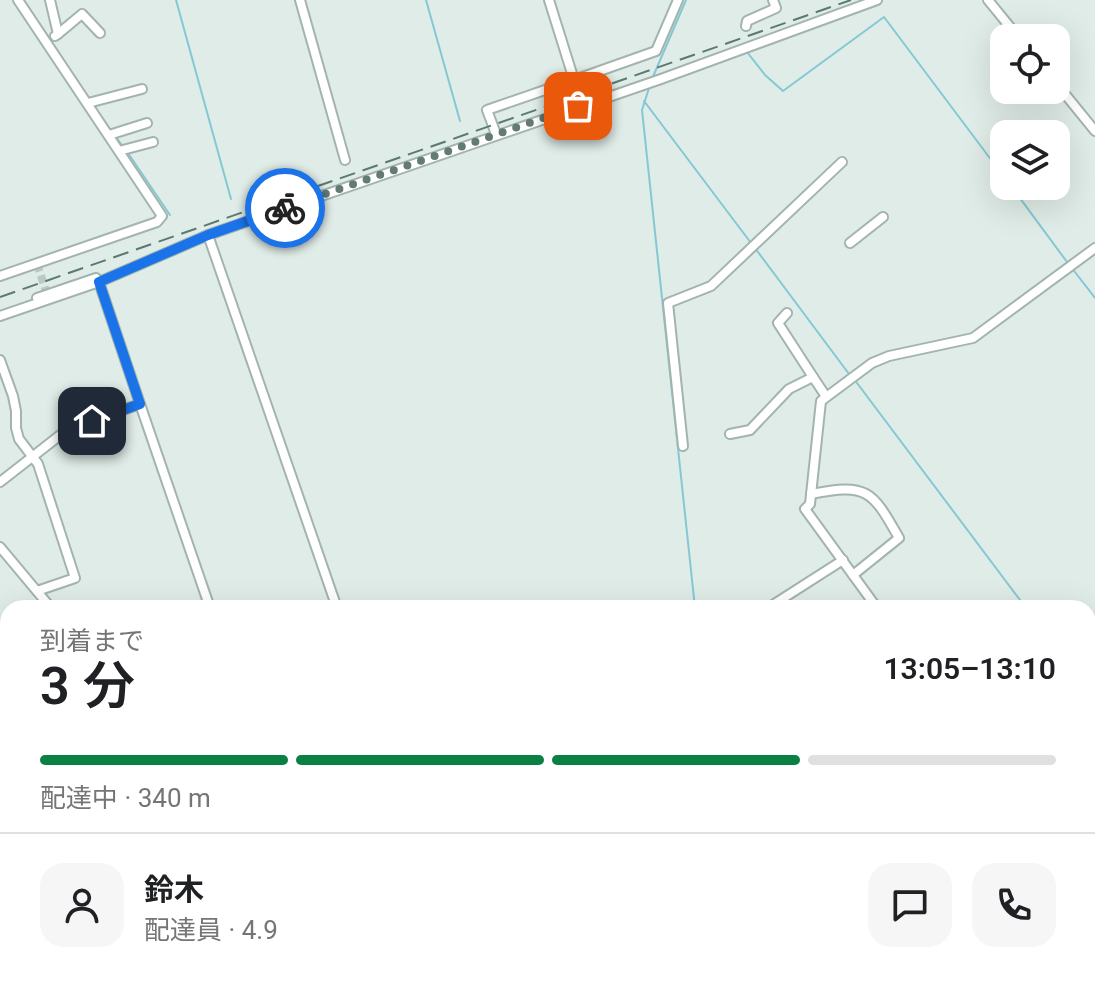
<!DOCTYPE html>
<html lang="ja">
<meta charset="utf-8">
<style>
body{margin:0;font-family:Roboto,"Noto Sans JP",sans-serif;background:#f6f6f6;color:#202124;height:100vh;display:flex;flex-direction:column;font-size:30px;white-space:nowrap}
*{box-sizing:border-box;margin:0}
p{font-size:26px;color:#757577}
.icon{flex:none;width:44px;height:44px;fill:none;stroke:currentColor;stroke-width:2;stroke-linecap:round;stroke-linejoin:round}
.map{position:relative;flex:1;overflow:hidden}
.side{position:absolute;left:0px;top:600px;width:1096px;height:392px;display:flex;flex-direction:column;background:#fff;border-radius:24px 24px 0 0;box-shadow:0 8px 32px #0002}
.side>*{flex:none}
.fabs{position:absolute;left:990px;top:24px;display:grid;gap:16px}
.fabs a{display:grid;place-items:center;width:80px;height:80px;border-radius:16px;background:#fff;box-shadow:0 8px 32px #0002;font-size:40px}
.pin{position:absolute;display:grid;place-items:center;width:68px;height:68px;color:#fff;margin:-34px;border-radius:16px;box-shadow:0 4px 12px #0006}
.courier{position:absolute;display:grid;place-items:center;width:80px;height:80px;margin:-40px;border:6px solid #1a73e8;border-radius:50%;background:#fff;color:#222;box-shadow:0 2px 10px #0007}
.headline em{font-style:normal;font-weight:600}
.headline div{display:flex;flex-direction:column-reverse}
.headline{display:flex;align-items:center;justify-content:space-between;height:136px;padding:0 40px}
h1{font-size:52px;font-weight:600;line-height:60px}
.bar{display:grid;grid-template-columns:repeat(4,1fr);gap:12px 8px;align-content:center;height:96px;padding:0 40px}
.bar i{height:10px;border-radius:6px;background:#e0e0e0}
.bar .current{background:#0b8043}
.bar p{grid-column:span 4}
.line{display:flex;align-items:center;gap:20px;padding:0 40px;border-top:2px solid #e0e0e0}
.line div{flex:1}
.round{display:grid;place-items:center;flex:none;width:84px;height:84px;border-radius:24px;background:#f6f6f6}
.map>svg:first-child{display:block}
.built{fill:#cfdcd6}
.green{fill:#b8dfc3}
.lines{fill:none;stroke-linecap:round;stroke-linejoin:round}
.stream{stroke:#85c8d5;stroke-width:2}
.minor-tunnel{stroke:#bac9c4;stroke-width:8;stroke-dasharray:8 4;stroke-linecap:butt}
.minor-casing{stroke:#a3b4ae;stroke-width:12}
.major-casing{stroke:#c1c9c7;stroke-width:14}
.minor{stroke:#fff;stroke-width:8}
.major{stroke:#62a494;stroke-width:10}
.rail{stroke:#5a7971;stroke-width:2;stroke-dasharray:16 8;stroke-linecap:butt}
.done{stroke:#637b74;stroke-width:8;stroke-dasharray:0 14.4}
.route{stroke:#1a73e8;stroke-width:10}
</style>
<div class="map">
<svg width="1095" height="992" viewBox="0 0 1095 992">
<rect width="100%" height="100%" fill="#e0ece7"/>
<polygon class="built" points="0,934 8,938 8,984 74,984 84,992 0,992"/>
<g class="green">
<polygon points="0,938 8,942 8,984 15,984 9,992 0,992"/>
<polygon points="895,984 968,984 957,992 900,992"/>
</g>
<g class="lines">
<g class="stream">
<polyline points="176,0 231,199"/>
<polyline points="426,0 460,121"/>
<polyline points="747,52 765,75 783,91 884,17 1004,177"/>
<polyline points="652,79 686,0"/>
<polyline points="650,85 642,110 695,608"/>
<polyline points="651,87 671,80"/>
<polyline points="644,101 751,243"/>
<polyline points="93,105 112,132"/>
<polyline points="116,137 124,148"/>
<polyline points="128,153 170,215"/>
<polyline points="1011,186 1067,262"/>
<polyline points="755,248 849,374"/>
<polyline points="1071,267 1095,298"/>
<polyline points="854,379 1026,608"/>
<polyline points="1088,692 1095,701"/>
<polyline points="978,984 989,992"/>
</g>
<polyline class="minor-tunnel" points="37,264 46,291"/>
<defs>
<g id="minor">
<polyline points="50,0 58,34 55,36"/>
<polyline points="300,0 345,160"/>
<polyline points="549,0 574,80 656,51 678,0"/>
<polyline points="988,0 1019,38"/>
<polyline points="746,26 747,21 776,8 773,0"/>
<polyline points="58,34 82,14 100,33"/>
<polyline points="1056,83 1095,131"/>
<polyline points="88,103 142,89"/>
<polyline points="496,134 487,110 574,80"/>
<polyline points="109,135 147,123"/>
<polyline points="119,151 153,142"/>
<polyline points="208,235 337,608"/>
<polyline points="850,243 883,217"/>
<polyline points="0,276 157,222 162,216 18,0"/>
<polyline points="37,298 96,278"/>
<polyline points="787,313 778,323 813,377"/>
<polyline points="0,316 99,282 208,235 661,79 877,0"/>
<polyline points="0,360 13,396 16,411 16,428 19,439 38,464 75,578 37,591"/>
<polyline points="140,404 210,608"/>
<polyline points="730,434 750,430 789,389 813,377 825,395"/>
<polyline points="683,446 668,303 711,286 842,162"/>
<polyline points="0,482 68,429 140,404 99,282"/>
<path d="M811,494C867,483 872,490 899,538L853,575"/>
<polyline points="0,547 51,608"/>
<polyline points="768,608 843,560"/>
<polyline points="877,608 805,509 810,504 821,401 872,363 889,356 973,338 1095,248"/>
<polyline points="0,674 8,682"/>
<polyline points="0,796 2,793"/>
<polyline points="0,843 8,832"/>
<polyline points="0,860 8,871"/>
<polyline points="1088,890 1095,900"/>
<polyline points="331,984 342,992"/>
<polyline points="558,984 571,992"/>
<polyline points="787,984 799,992"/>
<polyline points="891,984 897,992"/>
<polyline points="145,992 151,984"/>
<polyline points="228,992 234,984"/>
<polyline points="458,992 463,984"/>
<polyline points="880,992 885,984"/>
<polyline points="963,992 974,984"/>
</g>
<g id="major">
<polyline points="0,912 8,912"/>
<polyline points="124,984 133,992"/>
</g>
</defs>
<use href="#minor" class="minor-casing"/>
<use href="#major" class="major-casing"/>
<use href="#minor" class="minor"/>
<use href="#major" class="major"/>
<polyline class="rail" points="0,297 851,0"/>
</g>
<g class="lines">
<polyline class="done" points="285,208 578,106"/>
<polyline class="route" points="92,421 140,404 99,282 208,235 285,208"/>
</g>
</svg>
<div class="fabs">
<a><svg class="icon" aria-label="locate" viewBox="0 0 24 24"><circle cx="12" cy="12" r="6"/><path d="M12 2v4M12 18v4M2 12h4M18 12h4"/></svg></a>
<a><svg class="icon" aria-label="layers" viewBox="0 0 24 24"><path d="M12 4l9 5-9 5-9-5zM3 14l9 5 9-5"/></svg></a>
</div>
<div class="pin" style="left:578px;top:106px;background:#ea580c"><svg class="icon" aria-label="bag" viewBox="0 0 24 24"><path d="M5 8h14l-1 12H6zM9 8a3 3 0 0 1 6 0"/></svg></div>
<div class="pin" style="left:92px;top:421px;background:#1f2937"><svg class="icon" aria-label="home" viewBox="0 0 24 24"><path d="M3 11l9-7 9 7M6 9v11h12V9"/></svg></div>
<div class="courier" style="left:285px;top:208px"><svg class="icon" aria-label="bike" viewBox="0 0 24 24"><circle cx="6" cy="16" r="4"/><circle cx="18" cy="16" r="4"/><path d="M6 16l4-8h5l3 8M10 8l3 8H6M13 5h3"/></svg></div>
<section class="side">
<div class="headline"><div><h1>3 分</h1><p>到着まで</p></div><em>13:05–13:10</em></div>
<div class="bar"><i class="current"></i><i class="current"></i><i class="current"></i><i></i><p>配達中 · 340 m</p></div>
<div class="line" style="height:144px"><a class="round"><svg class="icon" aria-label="person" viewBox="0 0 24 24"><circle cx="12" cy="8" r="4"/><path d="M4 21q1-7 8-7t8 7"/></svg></a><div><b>鈴木</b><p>配達員 · 4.9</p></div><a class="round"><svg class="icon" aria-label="chat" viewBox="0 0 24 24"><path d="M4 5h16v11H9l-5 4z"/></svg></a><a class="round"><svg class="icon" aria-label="phone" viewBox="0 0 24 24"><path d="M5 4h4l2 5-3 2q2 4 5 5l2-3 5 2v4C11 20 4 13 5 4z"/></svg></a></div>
</section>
</div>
